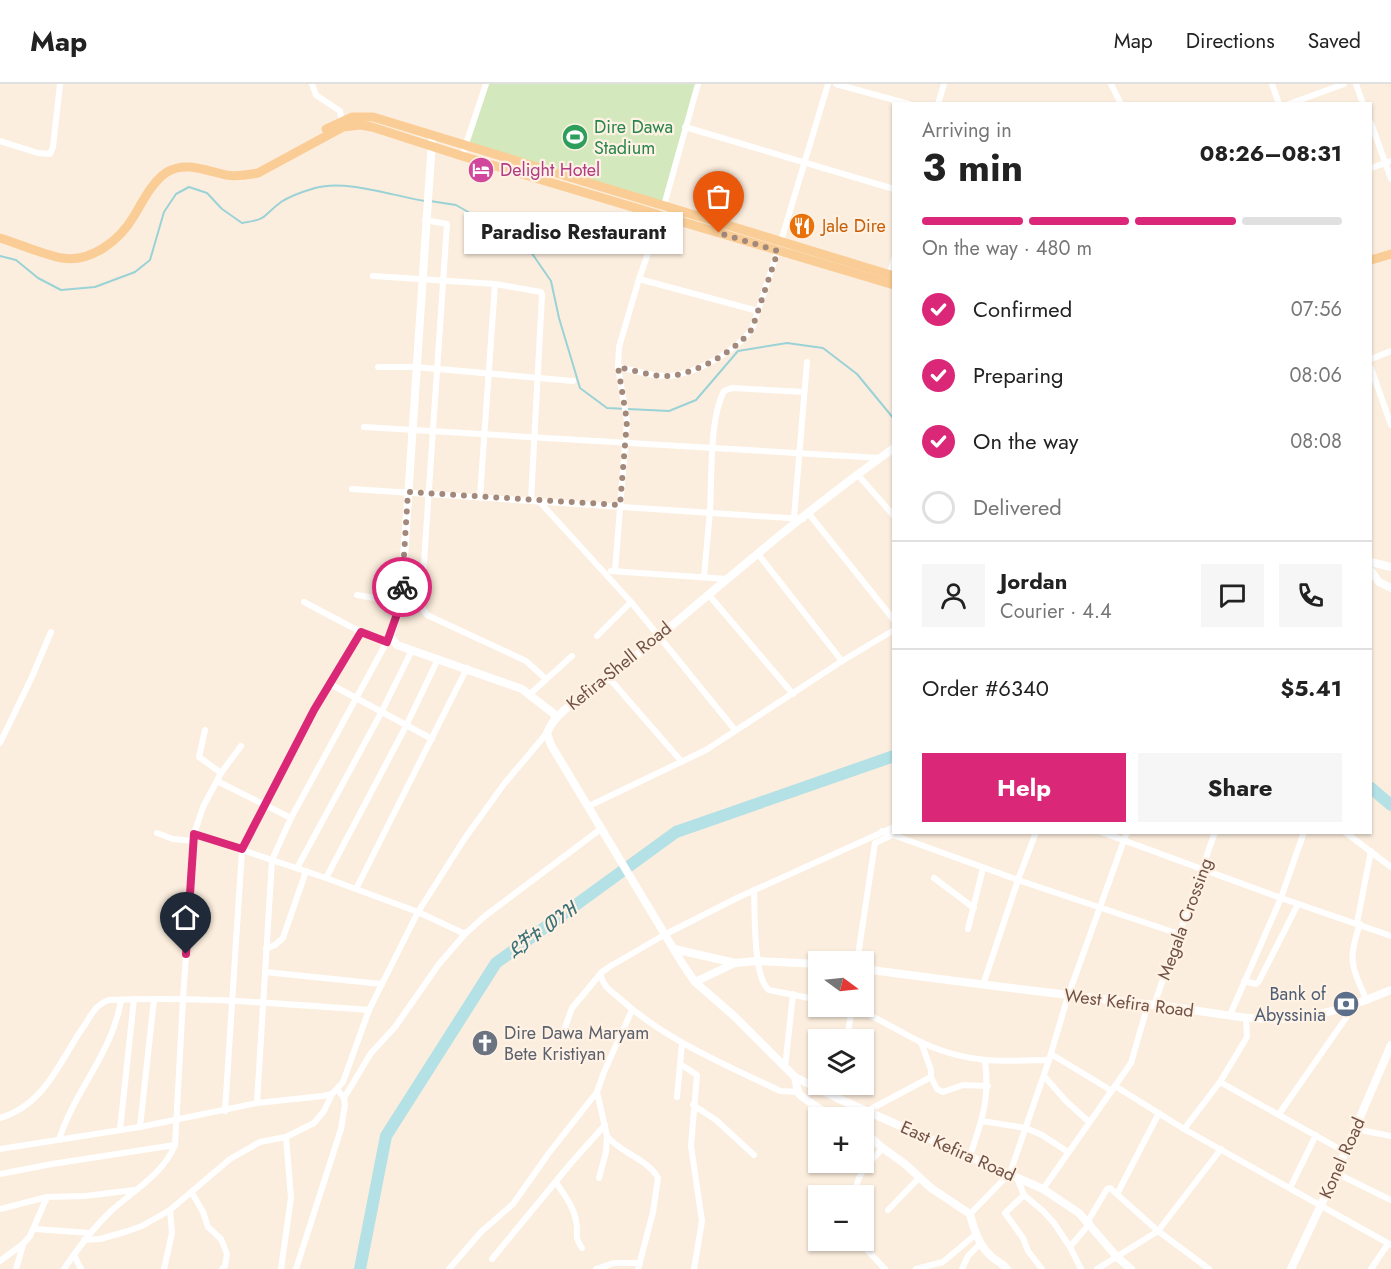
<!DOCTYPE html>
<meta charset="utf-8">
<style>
body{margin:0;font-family:Jost,"Noto Sans Ethiopic",sans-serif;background:#f6f6f6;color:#222;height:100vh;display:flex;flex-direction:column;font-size:22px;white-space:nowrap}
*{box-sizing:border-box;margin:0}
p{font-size:20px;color:#767676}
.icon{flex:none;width:33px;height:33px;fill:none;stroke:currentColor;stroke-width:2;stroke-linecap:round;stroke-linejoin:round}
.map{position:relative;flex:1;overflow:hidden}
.drawer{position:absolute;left:892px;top:18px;width:480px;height:732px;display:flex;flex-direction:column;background:#fff;border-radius:0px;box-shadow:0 2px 4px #0004}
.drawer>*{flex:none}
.needle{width:39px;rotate:105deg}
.tools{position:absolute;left:808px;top:867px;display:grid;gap:12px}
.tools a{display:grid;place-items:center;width:66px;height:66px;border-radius:0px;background:#fff;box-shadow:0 2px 4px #0004;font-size:30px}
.pin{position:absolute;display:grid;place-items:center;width:51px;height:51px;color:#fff;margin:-62px -26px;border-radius:50% 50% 50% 0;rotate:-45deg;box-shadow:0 0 6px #0007}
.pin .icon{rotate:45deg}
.courier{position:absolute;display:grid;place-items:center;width:60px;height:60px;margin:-30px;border:4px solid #db2777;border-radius:50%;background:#fff;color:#222;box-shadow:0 2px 8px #0007}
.bubble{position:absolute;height:42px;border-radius:0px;background:#fff;box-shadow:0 2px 4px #0004;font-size:20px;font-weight:700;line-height:42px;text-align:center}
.summary em{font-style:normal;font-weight:700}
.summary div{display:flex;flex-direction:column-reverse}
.summary{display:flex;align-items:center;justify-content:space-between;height:102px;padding:0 30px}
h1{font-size:39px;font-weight:700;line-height:45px}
.bar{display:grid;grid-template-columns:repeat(4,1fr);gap:9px 6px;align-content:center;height:72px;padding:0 30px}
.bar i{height:8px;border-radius:4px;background:#e0e0e0}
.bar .current{background:#db2777}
.bar p{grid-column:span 4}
.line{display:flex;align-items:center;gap:15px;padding:0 30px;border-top:2px solid #e0e0e0}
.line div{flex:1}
.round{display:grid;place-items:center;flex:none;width:63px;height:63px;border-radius:0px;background:#f6f6f6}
ol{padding:0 30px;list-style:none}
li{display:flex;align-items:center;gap:18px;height:66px}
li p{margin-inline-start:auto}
li .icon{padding:6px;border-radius:50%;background:#db2777;color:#fff;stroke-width:4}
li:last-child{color:#767676}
li i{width:33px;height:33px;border:3px solid #e0e0e0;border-radius:50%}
.button{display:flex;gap:12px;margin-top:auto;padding:12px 30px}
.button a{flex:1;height:69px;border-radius:0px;background:#db2777;color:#fff;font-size:24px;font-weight:700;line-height:69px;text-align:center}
.button a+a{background:#f6f6f6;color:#222}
header{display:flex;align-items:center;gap:36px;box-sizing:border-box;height:84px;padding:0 30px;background:#fff;border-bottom:2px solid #e0e0e0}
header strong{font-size:28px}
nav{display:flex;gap:33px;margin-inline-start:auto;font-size:21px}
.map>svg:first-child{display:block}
.green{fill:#d3e9bd}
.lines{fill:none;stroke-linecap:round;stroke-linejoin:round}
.stream{stroke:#9ad2d6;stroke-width:2}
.river{stroke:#b3e1e5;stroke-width:12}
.street{stroke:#fff;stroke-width:6}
.secondary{stroke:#fff;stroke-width:8}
.primary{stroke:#fbcd96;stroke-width:9}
.done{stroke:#a2897c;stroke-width:6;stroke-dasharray:0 10.8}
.route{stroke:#db2777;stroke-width:8}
.labels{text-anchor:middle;stroke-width:4.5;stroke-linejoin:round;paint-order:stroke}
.leisure-label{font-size:18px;fill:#27864d;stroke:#fff2e4;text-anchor:start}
.hotel-label{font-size:18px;fill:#b23c85;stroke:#fff2e4;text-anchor:start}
.food-label{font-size:18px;fill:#c56008;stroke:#fff2e4;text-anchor:start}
.street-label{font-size:18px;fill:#715247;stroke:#fff2e4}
.service-label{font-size:18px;fill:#4e5e75;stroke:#fff2e4;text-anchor:end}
.worship-label{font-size:18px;fill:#5b616d;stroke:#fff2e4;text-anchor:start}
.water-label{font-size:20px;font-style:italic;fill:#3b7278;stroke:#fff2e4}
</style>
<header>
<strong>Map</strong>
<nav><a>Map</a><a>Directions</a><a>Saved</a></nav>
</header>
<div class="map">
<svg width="1391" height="1185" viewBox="0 0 1391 1185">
<rect width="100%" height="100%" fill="#fceede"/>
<polygon class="green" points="486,0 698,0 663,122 466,63"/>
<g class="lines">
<g class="stream">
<polyline points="430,117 456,121 498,145 531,168 551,197 559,234 580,304 607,324 669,327 696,316 738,267 787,259 823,264 857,290 894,335"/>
<path d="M0,172L16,176L38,194L61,206L95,203L135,188L150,176L164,128L176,110L189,103L207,109L222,125L242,139C269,135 261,133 281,118C290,112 305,107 315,104C346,95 393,112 425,117"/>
</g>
<g class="river">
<polyline points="1371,704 1391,721"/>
<polyline points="360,1185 386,1052 496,879 676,748 894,672"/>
</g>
<g class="street">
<polyline points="312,0 316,11 340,27 342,39"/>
<polyline points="836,0 909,20"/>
<polyline points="1111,0 1121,20"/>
<polyline points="1272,0 1279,20"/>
<polyline points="1356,0 1363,20"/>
<polyline points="938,20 944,0"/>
<polyline points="1289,20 1344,0"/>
<polyline points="1371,39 1391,95"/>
<polyline points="685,43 894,105"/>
<polyline points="0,57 38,69 50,70 53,63 60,0"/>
<polyline points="462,72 486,0"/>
<polyline points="1371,84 1391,77"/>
<polyline points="425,136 447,140 421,522 427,531 526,577 546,595"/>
<polyline points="373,192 495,200 541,208 542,211 531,416"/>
<polyline points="889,192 894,175"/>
<polyline points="639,195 758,227"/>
<polyline points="1371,275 1391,267"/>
<polyline points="378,283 416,283 573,297"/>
<path d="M618,283C634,286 653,293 669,292C696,290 736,267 752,245L781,157L828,0"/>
<polyline points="1371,284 1391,341"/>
<polyline points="364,343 880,374"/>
<polyline points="858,391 894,432"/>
<polyline points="352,405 803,435"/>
<polyline points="480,412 495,200"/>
<polyline points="538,416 631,518 735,646"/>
<polyline points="809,430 894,536"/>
<polyline points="794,434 807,278"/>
<polyline points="758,470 842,577"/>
<polyline points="611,487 727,495"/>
<polyline points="615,487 627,337 618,283 619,263 639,195 661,132 698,0"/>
<path d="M704,493C706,471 708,449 710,427C712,394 709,336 724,307L732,304L804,308"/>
<polyline points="708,510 793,610"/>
<polyline points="357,511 421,522"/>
<polyline points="304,518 361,548 387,558"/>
<polyline points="597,552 631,518"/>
<polyline points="609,594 682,678"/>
<polyline points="330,600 432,655"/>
<polyline points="530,610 572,572"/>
<polyline points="205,646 199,673 221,689"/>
<polyline points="0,659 31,595 51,548"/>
<polyline points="217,697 291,734"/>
<polyline points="589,722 706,666 842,577 894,546"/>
<polyline points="882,747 1018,796 1179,850"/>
<polyline points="1101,748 1281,814 1391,852"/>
<polyline points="1345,748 1391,783"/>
<polyline points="157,749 173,755 194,757"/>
<polyline points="194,750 326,794 418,828 465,850"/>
<polyline points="297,784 381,629 412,566"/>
<polyline points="326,794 406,642 438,575"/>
<polyline points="934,794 974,824"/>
<polyline points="356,805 467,584"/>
<path d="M754,806C755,827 753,895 769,906L819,916"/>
<polyline points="1357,839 1371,767"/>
<path d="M1360,840C1347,877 1352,883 1367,917"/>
<polyline points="968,845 983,784"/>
<polyline points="266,865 275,861 283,854 306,787"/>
<polyline points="857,878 875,759 890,752"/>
<polyline points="265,888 382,900"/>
<path d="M601,892C603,902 611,907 618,913C665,956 724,980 780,1007L798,1008"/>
<polyline points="1244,897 1256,900 1259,897 1298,820"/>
<polyline points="983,901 1018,796 1036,748"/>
<polyline points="1154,921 1215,748"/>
<path d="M844,922C876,930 902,951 932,963C975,980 1004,977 1049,976"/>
<polyline points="1230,931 1281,814 1304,748"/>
<polyline points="563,949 572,924 602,888 609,883 664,851 737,814 894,743"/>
<polyline points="847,956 852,923"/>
<polyline points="1051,970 1112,1007"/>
<polyline points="680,980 697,991 691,1062 702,1137 694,1185"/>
<polyline points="785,984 793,910"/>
<polyline points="1044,992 1066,1017 1089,1038"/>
<polyline points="931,993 937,1005 943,1008 963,1001 988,1002"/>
<polyline points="1220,998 1345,1068"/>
<polyline points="1115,1002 1184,1045 1391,1161"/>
<polyline points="677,1013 682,959"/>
<polyline points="344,1014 371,969 395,943 439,880 465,850 485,832 602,744"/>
<polyline points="837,1014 839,1000"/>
<polyline points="257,1019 272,776 291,734 390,552"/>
<polyline points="693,1021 716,1036 754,1071"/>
<polyline points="225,1027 242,766 314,626 361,548"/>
<polyline points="867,1027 931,993 931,986 921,958"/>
<polyline points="1279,1030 1355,921"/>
<path d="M0,1034C47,1020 60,975 86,939C92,929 97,920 109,916C196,912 282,920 369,926"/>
<polyline points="982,1037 1026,1044 1042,1051 1068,1068"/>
<polyline points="140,1043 154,915"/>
<polyline points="1184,1045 1220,998 1247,953 1246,934"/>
<polyline points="1355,1045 1391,1052"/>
<polyline points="120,1046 134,915"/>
<path d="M607,1052C620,1069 648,1075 658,1094L653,1128L638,1185"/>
<path d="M59,1056C74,1007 113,968 121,916"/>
<polyline points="0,1065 140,1043 257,1019 323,1012 332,1010 343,998 369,926 418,828 465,754 504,700 547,649"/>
<path d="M970,1072C982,1036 990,1015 985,977"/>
<polyline points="1336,1089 1391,1116"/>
<polyline points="0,1090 52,1080 175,1061"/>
<polyline points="599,1094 606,1068 607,1052 597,1008 604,988 632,926"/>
<polyline points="1017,1094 1024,1111 1043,1127 1054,1139 1070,1163 1081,1185"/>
<path d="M556,1098C563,1110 574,1122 576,1137C579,1150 573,1151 582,1164"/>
<polyline points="1290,1104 1316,1051"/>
<polyline points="1043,1105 1131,979 1148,920"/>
<polyline points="192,1109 203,1128 208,1143 221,1155 227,1170 225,1182 222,1185"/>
<polyline points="1117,1110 1159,1029"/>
<polyline points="1024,1111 1005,1129 1023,1154 1028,1167 1042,1185"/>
<path d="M856,1112C854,1091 870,1078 883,1064"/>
<polyline points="864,1118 865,1120"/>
<polyline points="0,1125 47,1113 85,1112 135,1106"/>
<polyline points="888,1126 919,1094"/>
<polyline points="970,1130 1010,1089 1049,976 1068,912 1127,748"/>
<polyline points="1088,1137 1107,1105 1110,1104 1158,1147 1209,1185"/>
<polyline points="35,1145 90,1149"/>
<polyline points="84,1156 100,1155 125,1148 142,1142 170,1126 230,1075 260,1058 286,1053 314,1039 324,1027 332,1010"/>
<polyline points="1070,1163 1090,1139"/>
<polyline points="868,1167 885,1185"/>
<polyline points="74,1171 81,1185"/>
<polyline points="492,1175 571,1079 605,1041"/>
<polyline points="0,1177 23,1160 30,1152 47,1113"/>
<polyline points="16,1185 23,1161"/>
<path d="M64,1185C78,1164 93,1144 111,1127C133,1107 164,1089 175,1061L183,915L194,750L203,723L221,689L241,662"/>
<polyline points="164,1185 172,1149 170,1126"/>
<polyline points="281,1185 291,1114 286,1053"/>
<polyline points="296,1185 341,1045 345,1021 344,1014 337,1005"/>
<polyline points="449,1185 481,1148 513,1120 549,1069 597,1008"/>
<polyline points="596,1185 614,1179 640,1179"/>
<polyline points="916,1185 943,1178 975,1151"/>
<polyline points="962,1185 968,1172 981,1159"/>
<polyline points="1097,1185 1158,1147 1221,1065"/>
<polyline points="1371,1185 1388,1160"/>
</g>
<g class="secondary">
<polyline points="432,56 401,519 390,552 397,561 522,605 554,630 555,633"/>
<path d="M894,364C795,434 704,516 610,593C589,610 557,624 547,649L551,661L682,879L695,898L733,931L795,993L837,1014L1043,1105L1079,1129L1117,1173L1131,1185"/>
<polyline points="1371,478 1391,483"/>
<polyline points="1371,487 1379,498 1391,504"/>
<polyline points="674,865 735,879 757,877 819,880"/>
<path d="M864,885C961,898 1057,910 1154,921C1198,925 1242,937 1286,935C1322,933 1358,920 1391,906"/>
<polyline points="695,898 735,879"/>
<polyline points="795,993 798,1008 801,1012 833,1034"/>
<path d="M864,1047L880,1062L905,1080L931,1104L970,1130C974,1146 979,1162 992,1173C997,1178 1003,1179 1007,1185"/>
<polyline points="1291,1185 1336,1089 1391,961"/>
</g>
<g class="primary">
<polyline points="326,45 352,33 373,33 894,192"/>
<path d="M0,154C20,160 41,170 62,174C91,179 120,156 134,132C143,117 152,98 167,88C186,77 206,87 226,91C236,93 247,91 258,89L343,43L360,41L372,43L462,72L894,201"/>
<polyline points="1371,176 1391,170"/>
</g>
</g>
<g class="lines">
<path class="done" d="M402,503L408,408L620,421L627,337L618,283C634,286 653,293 669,292C696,290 736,267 752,245L778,167L719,149"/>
<polyline class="route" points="186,870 194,750 242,765 314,626 361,548 387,558 401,519 402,503"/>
</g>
<defs>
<symbol id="stadium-disc" viewBox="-11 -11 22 22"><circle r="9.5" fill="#2e9e5b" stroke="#fff2e4"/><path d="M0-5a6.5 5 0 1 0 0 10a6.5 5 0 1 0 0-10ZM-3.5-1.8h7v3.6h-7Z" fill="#fff"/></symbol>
<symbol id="hotel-disc" viewBox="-11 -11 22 22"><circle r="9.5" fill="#d1479c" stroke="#fff2e4"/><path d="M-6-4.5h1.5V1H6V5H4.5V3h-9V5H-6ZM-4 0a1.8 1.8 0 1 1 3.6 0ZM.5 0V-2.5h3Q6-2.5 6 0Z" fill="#fff"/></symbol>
<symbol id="restaurant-disc" viewBox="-11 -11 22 22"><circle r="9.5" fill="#e8710a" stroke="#fff2e4"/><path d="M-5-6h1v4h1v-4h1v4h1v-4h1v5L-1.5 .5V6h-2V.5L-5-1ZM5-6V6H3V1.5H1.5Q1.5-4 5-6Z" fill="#fff"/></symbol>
<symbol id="bank-disc" viewBox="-11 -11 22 22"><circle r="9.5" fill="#5c6f8a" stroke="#fff2e4"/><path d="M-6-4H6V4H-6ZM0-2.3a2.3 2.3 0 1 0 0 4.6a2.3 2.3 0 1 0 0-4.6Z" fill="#fff"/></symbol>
<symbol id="church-disc" viewBox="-11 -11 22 22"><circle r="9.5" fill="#6b7280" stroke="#fff2e4"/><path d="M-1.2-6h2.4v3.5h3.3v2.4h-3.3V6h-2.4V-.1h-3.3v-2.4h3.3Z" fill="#fff"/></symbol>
</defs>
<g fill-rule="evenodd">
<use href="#stadium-disc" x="560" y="38" width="30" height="30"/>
<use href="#hotel-disc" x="466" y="71" width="30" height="30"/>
<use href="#restaurant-disc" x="787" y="127" width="30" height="30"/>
<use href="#bank-disc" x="1331" y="905" width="30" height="30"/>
<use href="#church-disc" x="470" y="944" width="30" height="30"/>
</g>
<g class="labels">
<g class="leisure-label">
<text x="594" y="49">Dire Dawa<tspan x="594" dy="21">Stadium</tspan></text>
</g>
<g class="hotel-label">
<text x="500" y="92">Delight Hotel</text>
</g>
<g class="food-label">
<text x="822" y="148">Jale Dire</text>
</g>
<g class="street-label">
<text transform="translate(619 582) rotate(-39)" y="6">Kefira-Shell Road</text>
<text transform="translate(1185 835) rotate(-70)" y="6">Megala Crossing</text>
<text transform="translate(1129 919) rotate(7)" y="6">West Kefira Road</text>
<text transform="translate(958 1067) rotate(24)" y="6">East Kefira Road</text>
<text transform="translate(1342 1074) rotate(-66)" y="6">Konel Road</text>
</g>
<g class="service-label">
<text x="1326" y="916">Bank of<tspan x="1326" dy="21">Abyssinia</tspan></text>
</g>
<g class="worship-label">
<text x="504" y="955">Dire Dawa Maryam<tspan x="504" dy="21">Bete Kristiyan</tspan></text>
</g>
<g class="water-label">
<text transform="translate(542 846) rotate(-36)" y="7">ደቻቱ ወንዝ</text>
</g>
</g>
</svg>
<div class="tools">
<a><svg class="needle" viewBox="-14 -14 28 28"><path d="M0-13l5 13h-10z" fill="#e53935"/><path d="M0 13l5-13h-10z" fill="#767676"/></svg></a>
<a><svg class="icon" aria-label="layers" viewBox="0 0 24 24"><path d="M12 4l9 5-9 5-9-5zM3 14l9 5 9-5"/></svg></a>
<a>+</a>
<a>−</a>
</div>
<div class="pin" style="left:719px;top:149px;background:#ea580c"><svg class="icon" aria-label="bag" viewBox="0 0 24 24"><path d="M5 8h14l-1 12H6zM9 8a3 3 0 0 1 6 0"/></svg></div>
<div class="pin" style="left:186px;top:870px;background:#1f2937"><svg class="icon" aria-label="home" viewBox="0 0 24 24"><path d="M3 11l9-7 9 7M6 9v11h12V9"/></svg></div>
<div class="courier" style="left:402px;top:503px"><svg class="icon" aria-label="bike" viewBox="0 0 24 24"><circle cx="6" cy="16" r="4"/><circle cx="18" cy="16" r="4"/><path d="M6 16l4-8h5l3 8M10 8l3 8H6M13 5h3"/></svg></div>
<div class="bubble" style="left:464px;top:128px;width:219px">Paradiso Restaurant</div>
<section class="drawer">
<div class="summary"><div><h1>3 min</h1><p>Arriving in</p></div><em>08:26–08:31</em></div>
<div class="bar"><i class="current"></i><i class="current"></i><i class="current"></i><i></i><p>On the way · 480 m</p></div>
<ol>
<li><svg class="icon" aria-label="check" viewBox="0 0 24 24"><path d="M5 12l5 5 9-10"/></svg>Confirmed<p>07:56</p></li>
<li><svg class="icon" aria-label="check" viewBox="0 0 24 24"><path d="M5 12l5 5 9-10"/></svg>Preparing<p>08:06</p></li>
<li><svg class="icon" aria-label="check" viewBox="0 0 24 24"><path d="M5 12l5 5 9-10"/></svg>On the way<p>08:08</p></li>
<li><i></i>Delivered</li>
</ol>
<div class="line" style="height:108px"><a class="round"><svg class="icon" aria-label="person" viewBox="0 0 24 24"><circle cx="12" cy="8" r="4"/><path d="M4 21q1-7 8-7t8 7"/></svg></a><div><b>Jordan</b><p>Courier · 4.4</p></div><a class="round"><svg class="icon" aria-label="chat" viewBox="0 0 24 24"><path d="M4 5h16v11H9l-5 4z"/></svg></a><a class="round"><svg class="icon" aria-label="phone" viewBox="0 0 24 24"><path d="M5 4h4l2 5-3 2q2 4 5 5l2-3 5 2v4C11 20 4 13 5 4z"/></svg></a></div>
<div class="line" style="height:78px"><div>Order #6340</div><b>$5.41</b></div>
<div class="button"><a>Help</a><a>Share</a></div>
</section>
</div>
